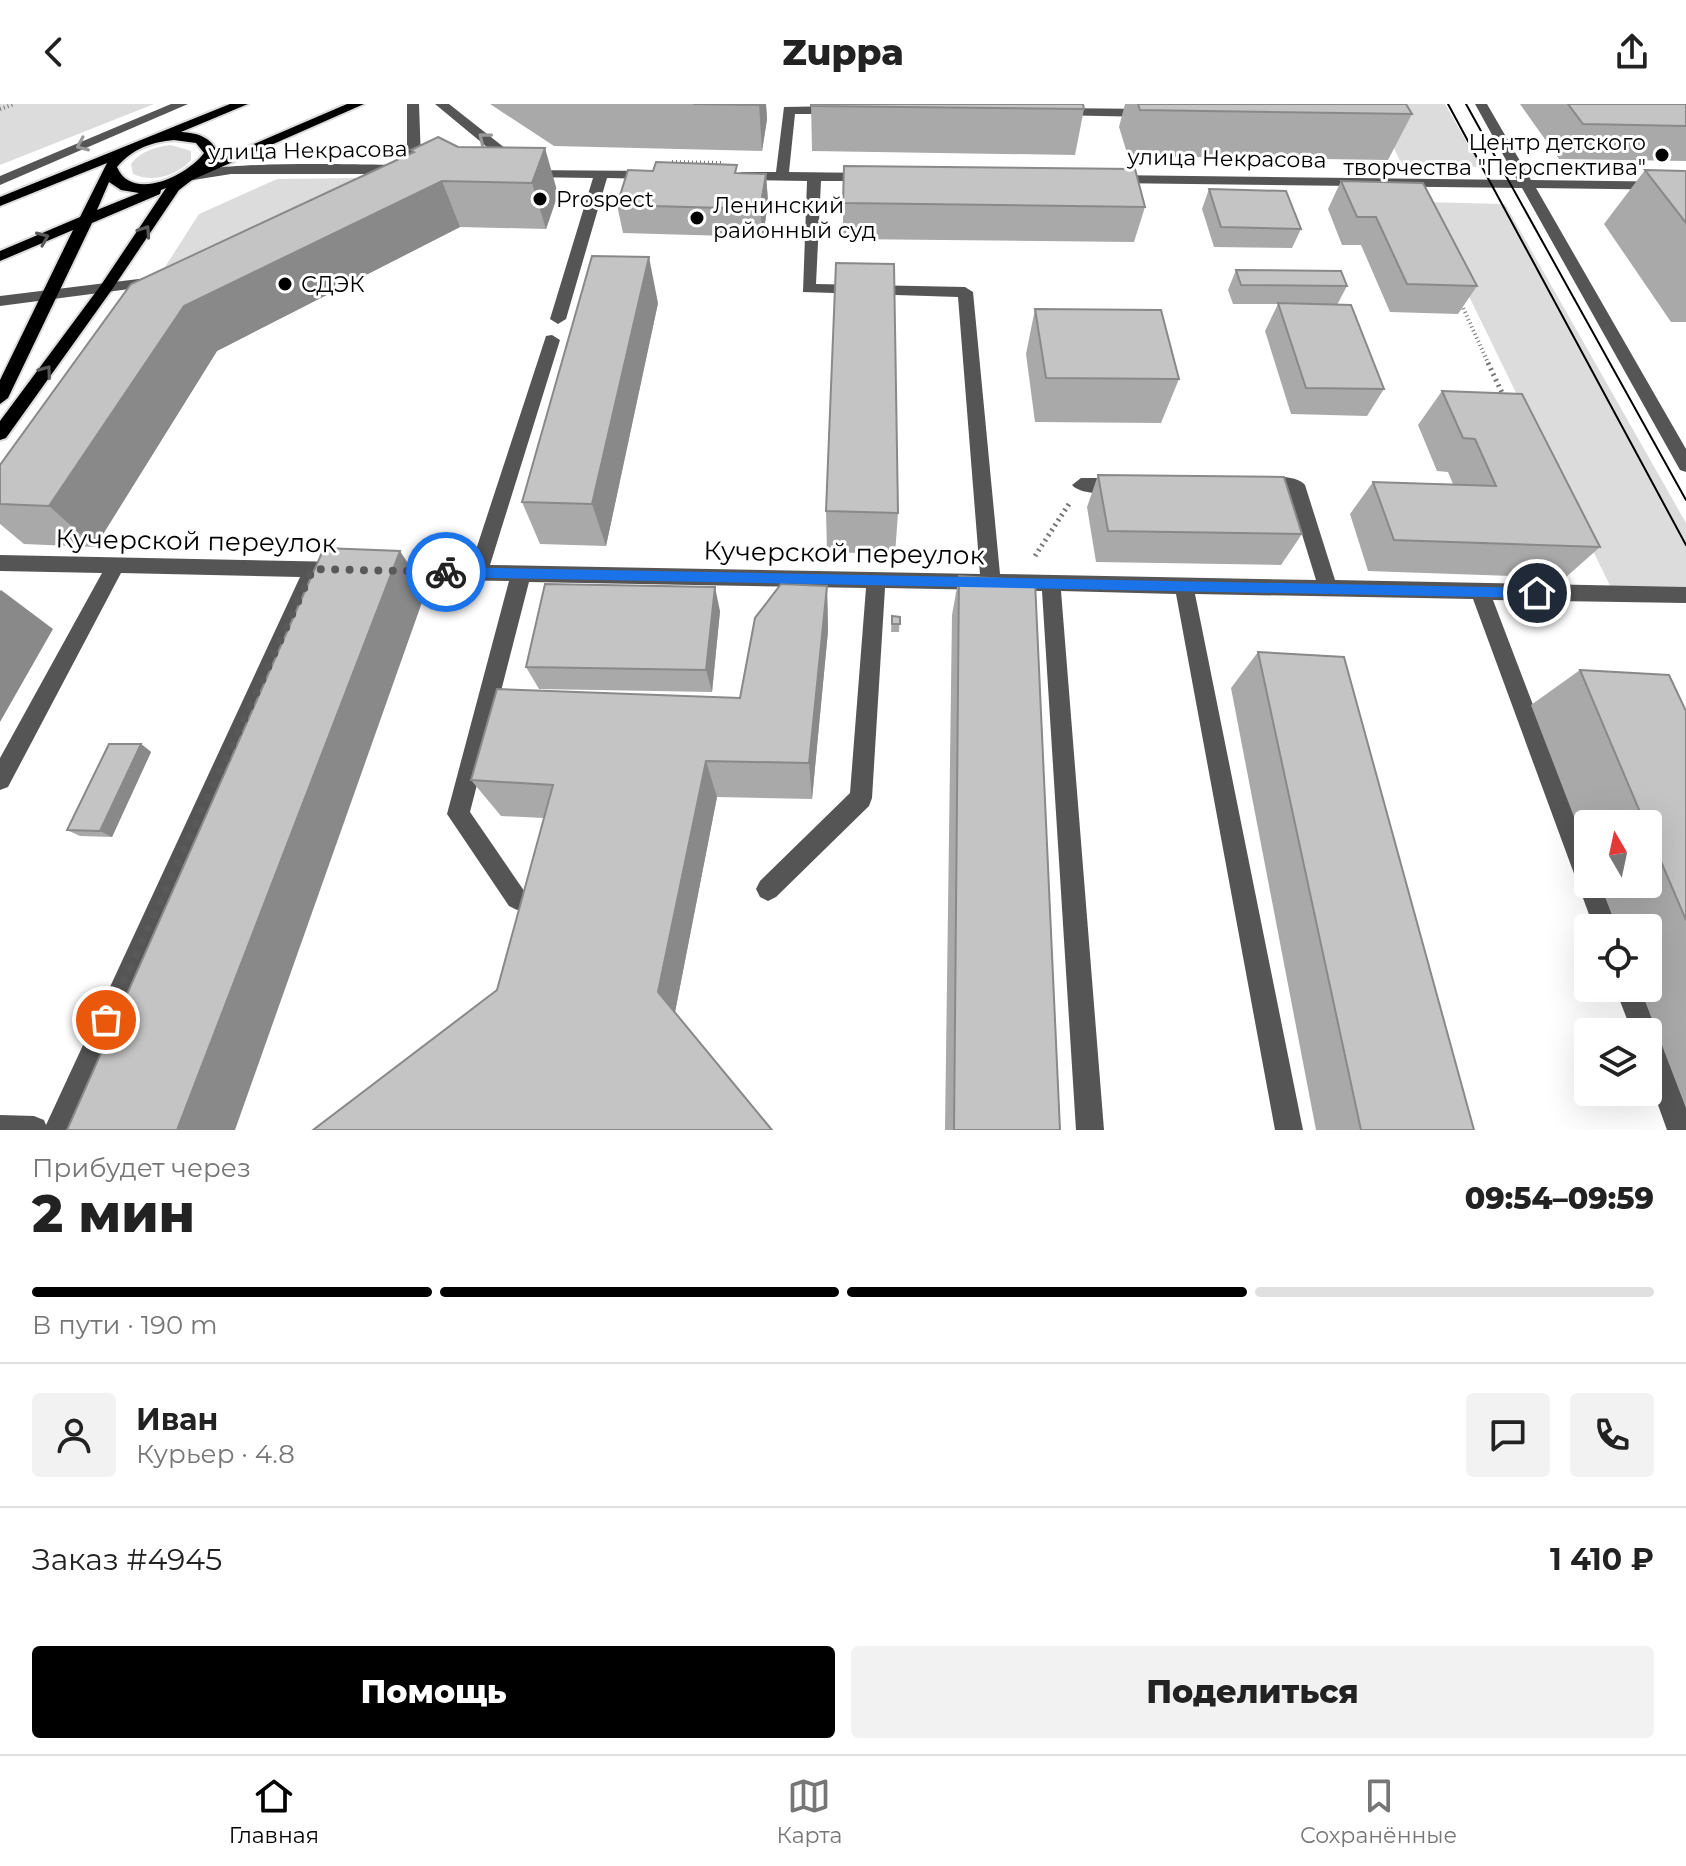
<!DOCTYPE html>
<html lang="ru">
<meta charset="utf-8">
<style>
body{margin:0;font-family:Montserrat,sans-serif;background:#f2f2f2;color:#222;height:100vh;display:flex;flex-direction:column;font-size:30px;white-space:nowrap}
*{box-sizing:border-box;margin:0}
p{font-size:26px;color:#767676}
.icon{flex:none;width:44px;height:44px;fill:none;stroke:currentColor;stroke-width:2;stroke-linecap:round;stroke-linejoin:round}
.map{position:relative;height:1026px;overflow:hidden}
.drawer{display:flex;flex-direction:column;background:#fff;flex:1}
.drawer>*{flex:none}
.needle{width:52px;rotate:351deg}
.tools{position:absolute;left:1574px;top:706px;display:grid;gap:16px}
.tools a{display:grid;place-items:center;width:88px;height:88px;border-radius:8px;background:#fff;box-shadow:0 8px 32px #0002;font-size:40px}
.pin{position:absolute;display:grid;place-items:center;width:68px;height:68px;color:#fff;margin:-34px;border:4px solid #fff;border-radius:50%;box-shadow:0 2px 8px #0007}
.courier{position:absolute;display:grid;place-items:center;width:80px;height:80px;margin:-40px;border:6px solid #1a73e8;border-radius:50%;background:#fff;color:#222;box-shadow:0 2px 10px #0007}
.overview em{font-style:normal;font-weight:800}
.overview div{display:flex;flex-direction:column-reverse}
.overview{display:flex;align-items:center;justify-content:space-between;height:136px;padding:0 32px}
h1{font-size:52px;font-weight:800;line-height:60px}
.bar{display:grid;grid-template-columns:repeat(4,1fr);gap:12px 8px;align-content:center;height:96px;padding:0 32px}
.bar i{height:10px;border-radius:6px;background:#e0e0e0}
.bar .selected{background:#000}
.bar p{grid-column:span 4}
.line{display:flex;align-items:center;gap:20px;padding:0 32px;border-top:2px solid #e0e0e0}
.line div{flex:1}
.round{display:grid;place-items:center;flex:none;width:84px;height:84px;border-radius:8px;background:#f2f2f2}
.cta{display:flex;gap:16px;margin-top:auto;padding:16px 32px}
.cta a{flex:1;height:92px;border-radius:8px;background:#000;color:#fff;font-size:32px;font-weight:800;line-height:92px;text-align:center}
.cta a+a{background:#f2f2f2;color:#222}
header{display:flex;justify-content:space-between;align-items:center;height:104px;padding:0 32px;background:#fff;font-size:36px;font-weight:800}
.dock{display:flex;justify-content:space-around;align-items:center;height:112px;border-top:2px solid #e0e0e0;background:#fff;font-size:22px;color:#767676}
.dock a{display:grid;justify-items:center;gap:4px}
.dock .selected{color:#000}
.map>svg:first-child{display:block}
.green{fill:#dcdcdc}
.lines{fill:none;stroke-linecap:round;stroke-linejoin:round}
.major-casing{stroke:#dbdbdb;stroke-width:4}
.path-far1{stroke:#777;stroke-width:4;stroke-dasharray:1 3;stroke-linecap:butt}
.path{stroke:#777;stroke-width:5;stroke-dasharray:2 4;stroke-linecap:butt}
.minor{fill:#555;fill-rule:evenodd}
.major{fill:#000;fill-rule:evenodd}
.tram{stroke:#000;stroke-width:2}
.wall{fill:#a9a9a9}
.shaded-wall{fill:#898989}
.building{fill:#c4c4c4;stroke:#898989;stroke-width:2}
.oneway{stroke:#999}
.oneway2{stroke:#595959}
.route{fill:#1a73e8}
.done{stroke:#595959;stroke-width:8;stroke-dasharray:0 14.4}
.poi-dot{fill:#000;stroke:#fff;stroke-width:3}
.labels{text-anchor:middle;stroke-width:6;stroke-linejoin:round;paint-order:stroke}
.far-poi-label{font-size:22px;fill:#000;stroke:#fff;text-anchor:start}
.far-street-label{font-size:22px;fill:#000;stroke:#fff}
.street-label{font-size:26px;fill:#000;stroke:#fff}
</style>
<header><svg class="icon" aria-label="back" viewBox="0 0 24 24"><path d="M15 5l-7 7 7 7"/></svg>Zuppa<svg class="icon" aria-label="share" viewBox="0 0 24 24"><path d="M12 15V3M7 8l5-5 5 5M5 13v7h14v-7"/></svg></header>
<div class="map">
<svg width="1686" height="1026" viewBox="0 0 1686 1026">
<rect width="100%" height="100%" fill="#fff"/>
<g class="green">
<polygon points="0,0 154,0 0,61"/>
<polygon points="1373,0 1445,0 1481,63 1402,61"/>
<path d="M171,41L191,47V56C177,72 152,79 133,70L131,60C141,47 155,43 171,41Z"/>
<polygon points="357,74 165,163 199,110 277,75"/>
<polygon points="1423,98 1505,100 1686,419 1686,495 1615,492"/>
</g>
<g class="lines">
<defs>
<path id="major" d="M230,0H248L181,28C198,29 211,33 218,49L212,58L347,0H364L192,76L179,86L111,187L6,334L0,336V317L101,181L166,84L161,86L160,90L92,119L8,294L0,300V276L73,126L0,157V147L80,113L107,59L0,102V93ZM174,36L196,39L204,49C188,71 132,99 117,63C132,45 151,38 174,36ZM109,78L121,86L139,89L97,106Z"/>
</defs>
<use href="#major" class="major-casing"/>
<g class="path-far1">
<polyline points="0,5 15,0"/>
<polyline points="672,58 722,59"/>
<polyline points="1460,197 1489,261"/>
</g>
<g class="path">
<polyline points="1488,259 1504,293"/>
<polyline points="1035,452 1069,400"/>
</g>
<g class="minor">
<polygon points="171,0 188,0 0,81 0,72"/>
<path d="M407,0H419L421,56L411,70H231L187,77L180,73C203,55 365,61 404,61L407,56Z"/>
<polygon points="435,0 449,0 520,56 520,62 510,62"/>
<polygon points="1475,0 1487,0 1531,76 1686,78 1686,86 1536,84 1686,345 1686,368 1680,366 1522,84 1110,79 1103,75 1110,71 1517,76"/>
<path d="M784,3L838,2L844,6L838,10H795L789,68L870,69L877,73L870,77H821L816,180L965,183L973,188L1000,470L1316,476L1289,388H1260L1251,381C1259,370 1297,370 1305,381L1335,476L1686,483V499L1493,496L1588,745V780H1601L1618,824H1594L1473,495L1195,490L1303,1026H1275L1176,490L1061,487L1104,1026H1076L1042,487L885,484L872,694L869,702L776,793L768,797L760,793L756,785L760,777L850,689L866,484L529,478L470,708L529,794L525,802L517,806L509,802L447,710L509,477L386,475L379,473L376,467L379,461L386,459L471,461L546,232L552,231L560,236L490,461L980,470L958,193L803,188L807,77L742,76L735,72L742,68H776Z"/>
<polygon points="1058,4 1150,5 1156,9 1150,13 1053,11 1052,8"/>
<polygon points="521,66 654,67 661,71 654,75 607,74 566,215 558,220 550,215 593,74 526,73 519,69"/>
<polygon points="155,173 163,178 160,181 0,202 0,192"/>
<path d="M1081,374H1120L1129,381C1120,392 1081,392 1072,381Z"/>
<polygon points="0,451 342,458 349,460 352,466 349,472 319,473 71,1026 0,1026 0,1011 34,1012 44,1016 46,1021 300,473 121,469 8,683 0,686 0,654 102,469 0,467"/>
<polygon points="1615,884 1641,884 1686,1003 1686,1026 1667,1026 1648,973 1648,928 1632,928"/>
</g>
<use href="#major" class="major"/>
<g class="tram">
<polyline points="1448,0 1686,441"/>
<polyline points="1466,0 1686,396"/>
</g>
</g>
<g class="wall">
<polygon points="490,0 766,0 767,15 762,47 554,42"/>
<polygon points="811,0 1084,5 1075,51 812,47"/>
<polygon points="1125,0 1406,0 1412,10 1388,56 1128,52 1119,23"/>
<polygon points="1520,0 1686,0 1686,57 1559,55"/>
<polygon points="438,33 558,90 546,125 460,123 217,247 95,443 24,440 0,420 0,361 412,48 411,46"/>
<polygon points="1645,66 1686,67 1686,218 1671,218 1604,120"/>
<polygon points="737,69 766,70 768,98 763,133 623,129 617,101"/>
<polygon points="1341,77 1477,182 1458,210 1390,208 1361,141 1342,141 1328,105"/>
<polygon points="1209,85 1301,125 1292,144 1214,143 1202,105"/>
<polygon points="843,99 1145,103 1134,138 843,135"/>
<polygon points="1236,166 1347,182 1337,201 1384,285 1367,312 1291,310 1265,227 1278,200 1233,200 1228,186"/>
<polygon points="658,199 606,442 540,440 522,398"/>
<polygon points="1035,205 1179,275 1161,319 1035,318 1026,250"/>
<polygon points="1442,287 1600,443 1565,474 1368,467 1350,410 1373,378 1453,380 1448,368 1437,367 1418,321"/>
<polygon points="1098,371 1302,430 1281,461 1096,458 1087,403"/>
<polygon points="826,407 898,409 895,450 827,448"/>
<polygon points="959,472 1060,1026 945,1026 952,511"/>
<polygon points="827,482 828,527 812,695 717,693 675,908 497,886 544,714 501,712 471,676 740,594"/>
<polygon points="720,507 712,588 539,585 526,563"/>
<polygon points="892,512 900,513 899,528 891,528"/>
<polygon points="1258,548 1474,1026 1316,1026 1231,584"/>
<polygon points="1580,566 1686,607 1686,1004 1640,884 1648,884 1648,824 1617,824 1600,780 1648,780 1648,720 1588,720 1588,749 1531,601"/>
<polygon points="141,640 151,648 112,733 80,732 67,726"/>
</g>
<g class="shaded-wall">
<polygon points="759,0 766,0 767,15 762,47"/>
<polygon points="545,44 558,90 546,125 532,79"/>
<polygon points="766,70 768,98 763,133 760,105"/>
<polygon points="442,77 460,123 217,247 95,443 49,402 184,202"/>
<polygon points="649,153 658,199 606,442 592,400"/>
<polygon points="400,447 426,487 235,1026 177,1026"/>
<polygon points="827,482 828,527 812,695 809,659"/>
<polygon points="715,483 720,507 712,588 706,566"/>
<polygon points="1,486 53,525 0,618 0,487"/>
<polygon points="141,640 151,648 112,733 100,727"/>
<polygon points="706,657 717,693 675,908 658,888"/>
</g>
<g class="building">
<polygon points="693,0 759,0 759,1"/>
<polygon points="811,0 1083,0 1084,5 811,2"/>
<polygon points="1138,0 1406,0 1412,10 1140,6"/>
<polygon points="1568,0 1686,0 1686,22 1583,20"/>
<polygon points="438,33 458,43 545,44 532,79 442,77 184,202 49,402 0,400 0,361 131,180 414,48 411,46"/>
<polygon points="656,58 737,61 735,69 766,70 760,105 617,101 628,66 653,67"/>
<polygon points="844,62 1135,65 1145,103 843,99"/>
<polygon points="1645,66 1686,67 1686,119"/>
<polygon points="1341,77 1423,79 1477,182 1407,180 1376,113 1357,113"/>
<polygon points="1209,85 1286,87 1301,125 1221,123"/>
<polygon points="592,152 649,153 592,400 522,398"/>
<polygon points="836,159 894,160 898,409 826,407"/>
<polygon points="1236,166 1341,167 1347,182 1241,181"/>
<polygon points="1278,199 1351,201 1384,285 1306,284"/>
<polygon points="1035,205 1161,206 1179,275 1046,274"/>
<polygon points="1442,287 1522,290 1600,443 1394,436 1373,378 1496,382 1475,335 1463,334"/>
<polygon points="1098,371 1284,373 1302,430 1108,427"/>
<polygon points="324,444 400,447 177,1026 67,1026"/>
<polygon points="959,472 1035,477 1060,1026 954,1026"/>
<polygon points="545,480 715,483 706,566 526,563"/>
<polygon points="781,480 827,482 809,659 706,657 658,888 772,1026 313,1026 497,886 553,681 471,676 497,585 740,594 755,514"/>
<polygon points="892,512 900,513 900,520 892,520"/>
<polygon points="1258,548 1344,553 1474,1026 1361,1026"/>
<polygon points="1580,566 1669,571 1686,607 1686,816 1648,727 1648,720 1645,720"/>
<polygon points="109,640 141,640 100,727 67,726"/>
</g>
<defs><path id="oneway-chevron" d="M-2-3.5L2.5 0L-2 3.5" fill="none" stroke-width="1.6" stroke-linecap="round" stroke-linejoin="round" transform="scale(2)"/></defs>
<g class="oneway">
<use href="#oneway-chevron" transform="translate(484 34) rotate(-141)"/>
<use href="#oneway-chevron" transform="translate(82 41) rotate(157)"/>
</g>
<g class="oneway2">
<use href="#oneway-chevron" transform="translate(145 127) rotate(-56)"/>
<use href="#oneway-chevron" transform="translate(43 134) rotate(-23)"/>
<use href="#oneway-chevron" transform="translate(46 267) rotate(-54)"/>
</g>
<polygon class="route" points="446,463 1537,484 1544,489 1537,494 446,473 440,468"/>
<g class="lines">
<polyline class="done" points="106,916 313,465 446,468"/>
</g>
<g class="poi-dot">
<circle cx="1662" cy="51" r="8"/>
<circle cx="540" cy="95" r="8"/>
<circle cx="697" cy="114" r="8"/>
<circle cx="285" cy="180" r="8"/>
</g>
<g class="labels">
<g class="far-poi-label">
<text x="1646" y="46" text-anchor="end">Центр детского<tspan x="1646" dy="25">творчества "Перспектива"</tspan></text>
<text x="556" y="103">Prospect</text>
<text x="713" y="109">Ленинский<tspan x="713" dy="25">районный суд</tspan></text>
<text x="301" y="188">СДЭК</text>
</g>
<g class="far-street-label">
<text transform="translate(308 46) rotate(-1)" y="8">улица Некрасова</text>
<text transform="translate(1227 54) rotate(1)" y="8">улица Некрасова</text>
</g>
<g class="street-label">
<text transform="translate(196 437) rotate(1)" y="9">Кучерской переулок</text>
<text transform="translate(844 449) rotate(1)" y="9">Кучерской переулок</text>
</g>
</g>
</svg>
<div class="tools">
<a><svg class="needle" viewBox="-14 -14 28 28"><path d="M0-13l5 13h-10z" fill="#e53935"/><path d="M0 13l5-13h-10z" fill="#767676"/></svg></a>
<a><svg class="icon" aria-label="locate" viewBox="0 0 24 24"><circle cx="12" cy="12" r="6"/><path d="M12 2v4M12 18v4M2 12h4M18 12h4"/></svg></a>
<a><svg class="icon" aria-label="layers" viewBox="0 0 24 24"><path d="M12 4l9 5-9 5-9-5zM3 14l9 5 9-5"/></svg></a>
</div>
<div class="pin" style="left:106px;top:916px;background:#ea580c"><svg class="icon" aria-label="bag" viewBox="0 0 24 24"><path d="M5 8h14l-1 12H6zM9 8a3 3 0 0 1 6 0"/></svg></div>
<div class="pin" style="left:1537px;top:489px;background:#1f2937"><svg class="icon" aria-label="home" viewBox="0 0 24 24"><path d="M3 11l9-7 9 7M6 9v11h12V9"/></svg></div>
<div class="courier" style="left:446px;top:468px"><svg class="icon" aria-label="bike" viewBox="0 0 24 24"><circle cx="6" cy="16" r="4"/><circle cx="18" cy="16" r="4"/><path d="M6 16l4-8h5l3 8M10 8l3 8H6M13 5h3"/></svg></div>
</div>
<section class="drawer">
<div class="overview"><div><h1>2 мин</h1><p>Прибудет через</p></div><em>09:54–09:59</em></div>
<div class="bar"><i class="selected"></i><i class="selected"></i><i class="selected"></i><i></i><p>В пути · 190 m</p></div>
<div class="line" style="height:144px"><a class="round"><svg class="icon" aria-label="person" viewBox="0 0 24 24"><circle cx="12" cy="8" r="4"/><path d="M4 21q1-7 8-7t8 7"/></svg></a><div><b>Иван</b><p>Курьер · 4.8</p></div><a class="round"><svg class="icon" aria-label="chat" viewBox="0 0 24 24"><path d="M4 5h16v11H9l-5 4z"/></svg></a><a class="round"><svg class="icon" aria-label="phone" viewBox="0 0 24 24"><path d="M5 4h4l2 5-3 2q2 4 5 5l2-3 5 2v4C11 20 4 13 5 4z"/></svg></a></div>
<div class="line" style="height:104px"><div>Заказ #4945</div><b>1 410 ₽</b></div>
<div class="cta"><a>Помощь</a><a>Поделиться</a></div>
</section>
<nav class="dock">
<a class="selected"><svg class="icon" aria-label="home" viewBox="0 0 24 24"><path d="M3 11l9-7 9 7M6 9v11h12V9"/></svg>Главная</a>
<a><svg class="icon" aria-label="map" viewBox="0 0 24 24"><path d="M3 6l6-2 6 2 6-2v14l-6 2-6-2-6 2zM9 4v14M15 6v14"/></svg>Карта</a>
<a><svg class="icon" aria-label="saved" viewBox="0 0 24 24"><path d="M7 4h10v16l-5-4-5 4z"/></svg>Сохранённые</a>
</nav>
